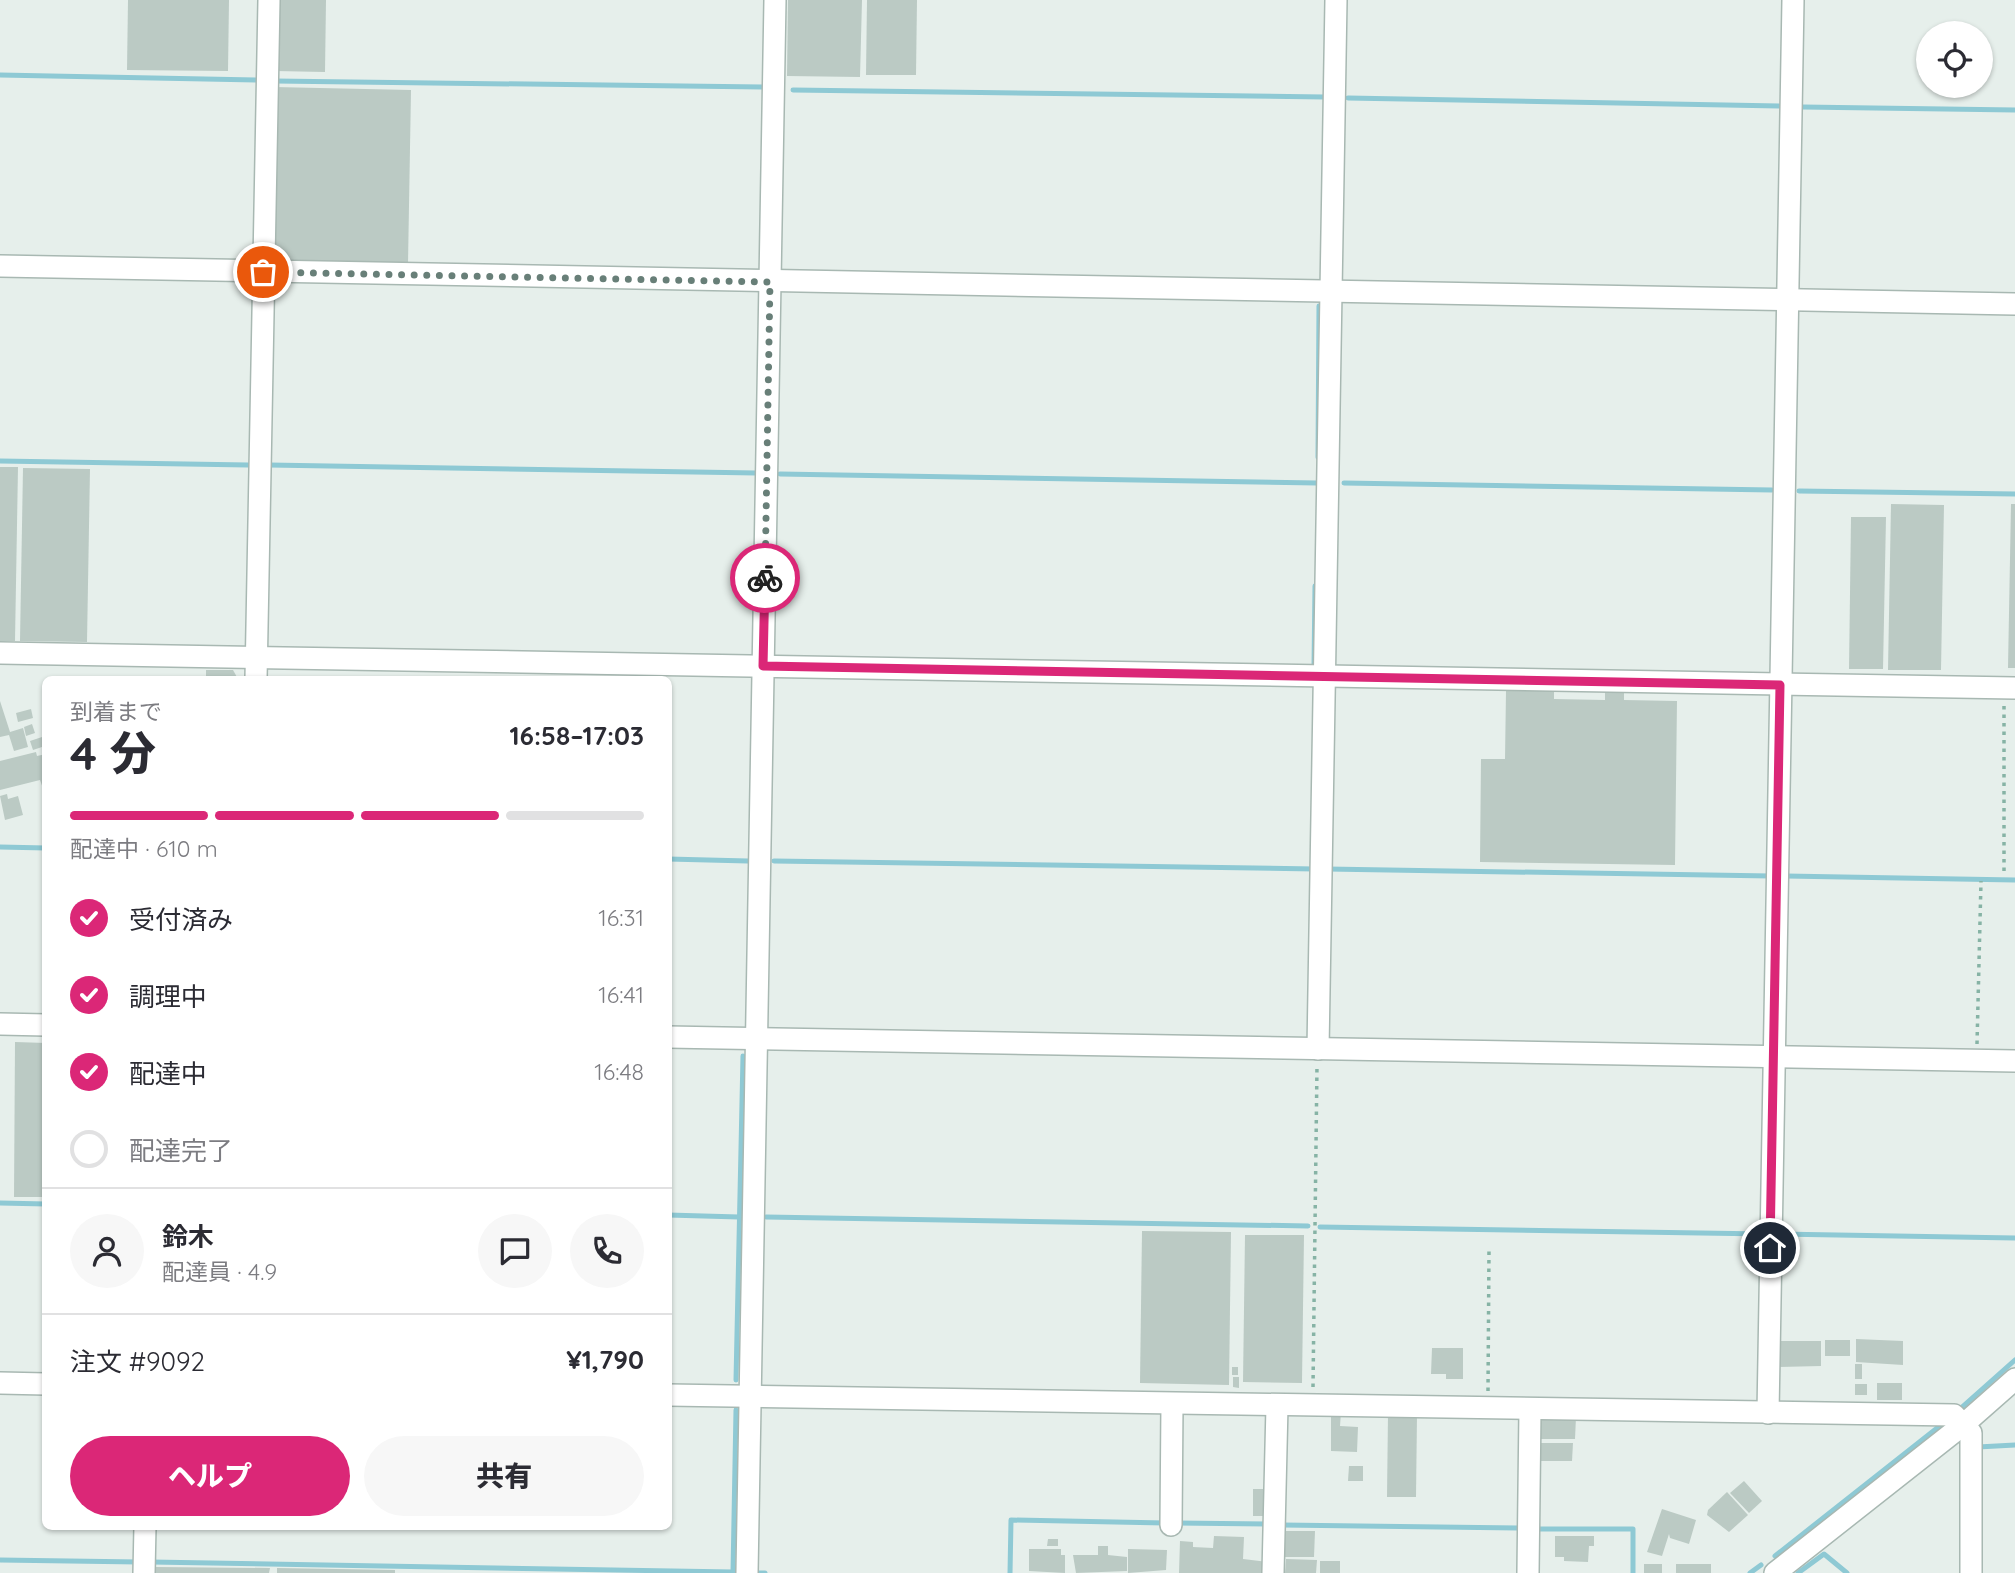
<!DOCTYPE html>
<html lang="ja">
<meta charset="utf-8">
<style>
body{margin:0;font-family:Quicksand,"Noto Sans JP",sans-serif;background:#f7f7f7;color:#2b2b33;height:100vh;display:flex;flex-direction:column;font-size:26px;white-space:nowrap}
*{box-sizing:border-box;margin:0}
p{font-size:23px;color:#7c7c81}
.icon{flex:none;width:38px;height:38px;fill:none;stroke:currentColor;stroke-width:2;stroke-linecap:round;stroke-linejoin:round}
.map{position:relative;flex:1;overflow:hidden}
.sheet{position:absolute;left:42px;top:676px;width:630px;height:854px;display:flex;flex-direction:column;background:#fff;border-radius:10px;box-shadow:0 2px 5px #0004}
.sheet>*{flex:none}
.controls{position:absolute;left:1916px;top:21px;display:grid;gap:14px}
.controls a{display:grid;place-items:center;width:77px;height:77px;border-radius:50%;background:#fff;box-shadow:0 2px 5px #0004;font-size:35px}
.pin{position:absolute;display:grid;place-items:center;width:60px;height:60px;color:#fff;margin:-30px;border:4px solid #fff;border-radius:50%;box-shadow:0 2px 7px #0007}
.courier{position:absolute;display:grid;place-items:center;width:70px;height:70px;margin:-35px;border:5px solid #db2777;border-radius:50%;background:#fff;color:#222;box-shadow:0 2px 9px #0007}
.head em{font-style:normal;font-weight:800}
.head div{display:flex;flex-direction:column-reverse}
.head{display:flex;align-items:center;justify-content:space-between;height:119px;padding:0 28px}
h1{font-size:46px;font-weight:800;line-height:52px}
.bar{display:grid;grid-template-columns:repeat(4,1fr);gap:10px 7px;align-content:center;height:84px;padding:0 28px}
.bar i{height:9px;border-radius:5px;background:#e1e1e2}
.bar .on{background:#db2777}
.bar p{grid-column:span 4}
.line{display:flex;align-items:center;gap:18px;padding:0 28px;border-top:2px solid #e1e1e2}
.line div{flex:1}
.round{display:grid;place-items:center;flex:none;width:74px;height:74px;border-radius:37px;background:#f7f7f7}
ol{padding:0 28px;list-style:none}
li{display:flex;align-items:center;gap:21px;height:77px}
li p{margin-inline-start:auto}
li .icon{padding:7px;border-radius:50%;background:#db2777;color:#fff;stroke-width:4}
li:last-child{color:#7c7c81}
li i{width:38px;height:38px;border:4px solid #e1e1e2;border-radius:50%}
.primary-button{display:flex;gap:14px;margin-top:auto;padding:14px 28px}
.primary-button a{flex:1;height:80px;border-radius:42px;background:#db2777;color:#fff;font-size:28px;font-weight:800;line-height:80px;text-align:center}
.primary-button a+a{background:#f7f7f7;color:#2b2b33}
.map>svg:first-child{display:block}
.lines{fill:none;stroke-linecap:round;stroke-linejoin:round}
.stream{stroke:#8ec9d4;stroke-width:5}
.building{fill:#bbcac4}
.minor-casing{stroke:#a8b8b2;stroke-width:24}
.path{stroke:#86b3a5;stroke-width:3.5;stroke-dasharray:3.5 5;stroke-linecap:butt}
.minor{stroke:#fff;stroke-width:21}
.done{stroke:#687f78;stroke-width:7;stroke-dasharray:0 12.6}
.route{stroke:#db2777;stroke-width:9}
</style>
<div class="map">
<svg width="2015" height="1573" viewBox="0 0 2015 1573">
<rect width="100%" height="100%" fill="#e6efeb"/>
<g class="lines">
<g class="stream">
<polyline points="0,75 256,80"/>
<polyline points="275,81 762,87"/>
<polyline points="793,90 1324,97"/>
<polyline points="1348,98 1779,106"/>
<polyline points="1803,107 2015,110"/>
<polyline points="1318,457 1319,306"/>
<polyline points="0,461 248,465"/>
<polyline points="269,465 756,473"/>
<polyline points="780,474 1317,483"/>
<polyline points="1344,483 1772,490"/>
<polyline points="1799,491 2015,494"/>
<polyline points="1314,667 1315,586"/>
<polyline points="0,847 46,848"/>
<polyline points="668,859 748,861"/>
<polyline points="774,861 1315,869"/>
<polyline points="1327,869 1771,876"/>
<polyline points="1786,876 2015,880"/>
<polyline points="0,1203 46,1204"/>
<polyline points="668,1215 739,1217"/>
<polyline points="766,1217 1308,1226"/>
<polyline points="1320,1227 1765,1234"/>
<polyline points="1777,1234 2015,1238"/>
<polyline points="736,1380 743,1056"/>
<polyline points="1956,1408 1961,1408 2015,1360"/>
<polyline points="1978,1447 2015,1445"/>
<polyline points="1176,1523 1267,1524"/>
<polyline points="1282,1525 1518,1528"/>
<polyline points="1537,1529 1633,1529 1633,1573"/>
<polyline points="1775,1556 1941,1425"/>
<polyline points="0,1560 139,1562"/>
<polyline points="151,1562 733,1572"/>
<polyline points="733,1573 736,1410"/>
<polyline points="758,1573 765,1573"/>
<polyline points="1010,1573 1011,1520 1165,1523"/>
<polyline points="1750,1573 1761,1565"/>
<polyline points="1798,1573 1824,1554 1847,1573"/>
</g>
</g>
<g class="building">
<polygon points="128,0 229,0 228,71 127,70"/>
<polygon points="276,0 326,0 325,72 275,71"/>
<polygon points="788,0 862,0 860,77 787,76"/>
<polygon points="867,0 917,0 916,75 866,75"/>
<polygon points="274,87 411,90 408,264 271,262"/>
<polygon points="0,467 18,467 15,641 0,641"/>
<polygon points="23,468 90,469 87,642 20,641"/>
<polygon points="1891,504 1944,505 1941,670 1888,670"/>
<polygon points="2011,504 2015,504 2015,668 2008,668"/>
<polygon points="1851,517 1886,517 1883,669 1849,669"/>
<polygon points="206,670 233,670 238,679 206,679"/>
<polygon points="1506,691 1554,691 1554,699 1605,700 1605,692 1624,692 1624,700 1677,701 1675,865 1480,862 1481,759 1505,759"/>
<polygon points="0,701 10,732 23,728 28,747 14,751 9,735 0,737"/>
<polygon points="31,709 33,718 18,722 16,713"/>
<polygon points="32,724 35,733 26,736 24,727"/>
<polygon points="42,737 45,746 33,750 30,741"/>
<polygon points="36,752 37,756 46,754 46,797 40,780 0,790 0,761"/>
<polygon points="7,794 8,799 18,796 23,815 5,820 0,796"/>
<polygon points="15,1042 46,1043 46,1197 14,1197"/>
<polygon points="1142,1231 1231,1232 1229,1385 1140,1383"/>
<polygon points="1245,1235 1304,1235 1302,1383 1243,1382"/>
<polygon points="1856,1339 1903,1341 1903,1365 1856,1362"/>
<rect x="1825" y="1340" width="25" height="16"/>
<polygon points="1779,1341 1821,1341 1821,1366 1779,1367"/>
<polygon points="1432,1348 1463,1348 1463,1379 1446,1379 1446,1374 1431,1374"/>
<rect x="1855" y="1364" width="7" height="15"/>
<rect x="1232" y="1367" width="6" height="8"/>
<polygon points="1233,1377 1239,1377 1239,1388 1233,1387"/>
<rect x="1877" y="1383" width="25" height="17"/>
<rect x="1855" y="1384" width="12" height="11"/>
<polygon points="1331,1412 1341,1412 1340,1426 1358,1427 1357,1452 1331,1451"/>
<polygon points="1388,1414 1417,1415 1416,1497 1387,1497"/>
<polygon points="1540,1416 1576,1417 1575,1439 1540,1439"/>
<polygon points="1537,1443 1573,1443 1572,1461 1537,1461"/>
<polygon points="1349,1466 1363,1466 1363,1481 1348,1481"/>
<polygon points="1744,1481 1762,1501 1749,1513 1730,1493"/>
<rect x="1253" y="1489" width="15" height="27"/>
<polygon points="1727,1492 1748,1515 1729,1532 1707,1515 1708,1510"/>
<polygon points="1662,1509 1696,1520 1689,1544 1670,1538 1669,1534 1662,1556 1647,1552"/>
<polygon points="1280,1531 1315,1531 1314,1557 1279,1557"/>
<polygon points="1214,1536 1244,1537 1243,1559 1268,1562 1268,1573 1179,1573 1180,1541 1193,1542 1193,1547 1213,1548"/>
<polygon points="1555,1536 1594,1536 1594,1546 1589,1546 1588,1562 1564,1561 1564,1557 1555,1557"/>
<polygon points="1048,1539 1058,1539 1058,1546 1047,1546"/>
<polygon points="1098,1546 1108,1546 1108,1555 1127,1557 1127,1571 1076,1573 1073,1555 1098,1555"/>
<polygon points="1029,1549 1061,1549 1061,1555 1065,1555 1065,1573 1029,1571"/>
<polygon points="1128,1549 1167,1550 1166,1570 1128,1573"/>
<polygon points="1286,1559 1317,1560 1316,1573 1285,1573"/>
<rect x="1320" y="1561" width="20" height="12"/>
<rect x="1644" y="1564" width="18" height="9"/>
<rect x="1676" y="1564" width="35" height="9"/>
<polygon points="156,1567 270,1568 269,1573 156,1573"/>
<polygon points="277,1568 395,1570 395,1573 277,1573"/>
</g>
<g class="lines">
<defs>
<g id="minor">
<polyline points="0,266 2015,304"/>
<polyline points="0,653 2015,688"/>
<polyline points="256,679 269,0"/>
<polyline points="0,1024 46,1025"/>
<polyline points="668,1037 2015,1061"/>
<polyline points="1318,1049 1336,0"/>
<polyline points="0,1383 46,1384"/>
<polyline points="668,1395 1954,1415 1971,1433 1971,1573"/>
<polyline points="1768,1413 1793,0"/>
<polyline points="1171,1525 1172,1404"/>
<polyline points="144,1573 145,1526"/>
<polyline points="747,1573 775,0"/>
<polyline points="1273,1573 1277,1406"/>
<polyline points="1528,1573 1530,1410"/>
<polyline points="1775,1573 1964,1424 2015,1379"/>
</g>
</defs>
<use href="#minor" class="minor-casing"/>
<g class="path">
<polyline points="2004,871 2004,705"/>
<polyline points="1977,1044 1981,881"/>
<polyline points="1313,1387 1317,1065"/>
<polyline points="1488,1391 1489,1250"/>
</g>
<use href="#minor" class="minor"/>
</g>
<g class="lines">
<polyline class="done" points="263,272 770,282 765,578"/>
<polyline class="route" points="765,578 763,666 1780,685 1770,1248"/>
</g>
</svg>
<div class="controls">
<a><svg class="icon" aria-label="locate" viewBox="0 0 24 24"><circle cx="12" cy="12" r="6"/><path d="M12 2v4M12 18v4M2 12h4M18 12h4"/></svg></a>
</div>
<div class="pin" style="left:263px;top:272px;background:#ea580c"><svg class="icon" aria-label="bag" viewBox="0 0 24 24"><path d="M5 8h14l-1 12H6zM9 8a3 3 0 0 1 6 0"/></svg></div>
<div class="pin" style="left:1770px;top:1248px;background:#1f2937"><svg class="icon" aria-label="home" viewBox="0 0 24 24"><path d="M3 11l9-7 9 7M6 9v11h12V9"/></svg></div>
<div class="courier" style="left:765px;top:578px"><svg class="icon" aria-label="bike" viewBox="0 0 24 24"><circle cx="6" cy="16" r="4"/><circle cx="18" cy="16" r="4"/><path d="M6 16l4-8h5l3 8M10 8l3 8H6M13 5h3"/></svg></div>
<section class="sheet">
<div class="head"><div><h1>4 分</h1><p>到着まで</p></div><em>16:58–17:03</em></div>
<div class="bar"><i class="on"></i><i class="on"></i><i class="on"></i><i></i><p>配達中 · 610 m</p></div>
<ol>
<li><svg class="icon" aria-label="check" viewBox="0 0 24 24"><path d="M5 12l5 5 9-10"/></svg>受付済み<p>16:31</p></li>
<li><svg class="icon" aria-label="check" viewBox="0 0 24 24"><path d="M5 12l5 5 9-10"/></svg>調理中<p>16:41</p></li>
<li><svg class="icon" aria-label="check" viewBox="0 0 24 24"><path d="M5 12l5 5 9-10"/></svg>配達中<p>16:48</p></li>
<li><i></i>配達完了</li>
</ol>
<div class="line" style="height:126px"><a class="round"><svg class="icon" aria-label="person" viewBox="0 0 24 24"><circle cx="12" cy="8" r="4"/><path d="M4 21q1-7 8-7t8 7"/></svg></a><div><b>鈴木</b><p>配達員 · 4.9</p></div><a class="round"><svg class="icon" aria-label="chat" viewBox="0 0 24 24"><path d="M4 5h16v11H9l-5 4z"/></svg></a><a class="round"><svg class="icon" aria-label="phone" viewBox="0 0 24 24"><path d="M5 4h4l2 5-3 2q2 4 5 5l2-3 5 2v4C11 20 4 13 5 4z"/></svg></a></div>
<div class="line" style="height:91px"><div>注文 #9092</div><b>¥1,790</b></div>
<div class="primary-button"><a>ヘルプ</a><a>共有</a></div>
</section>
</div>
